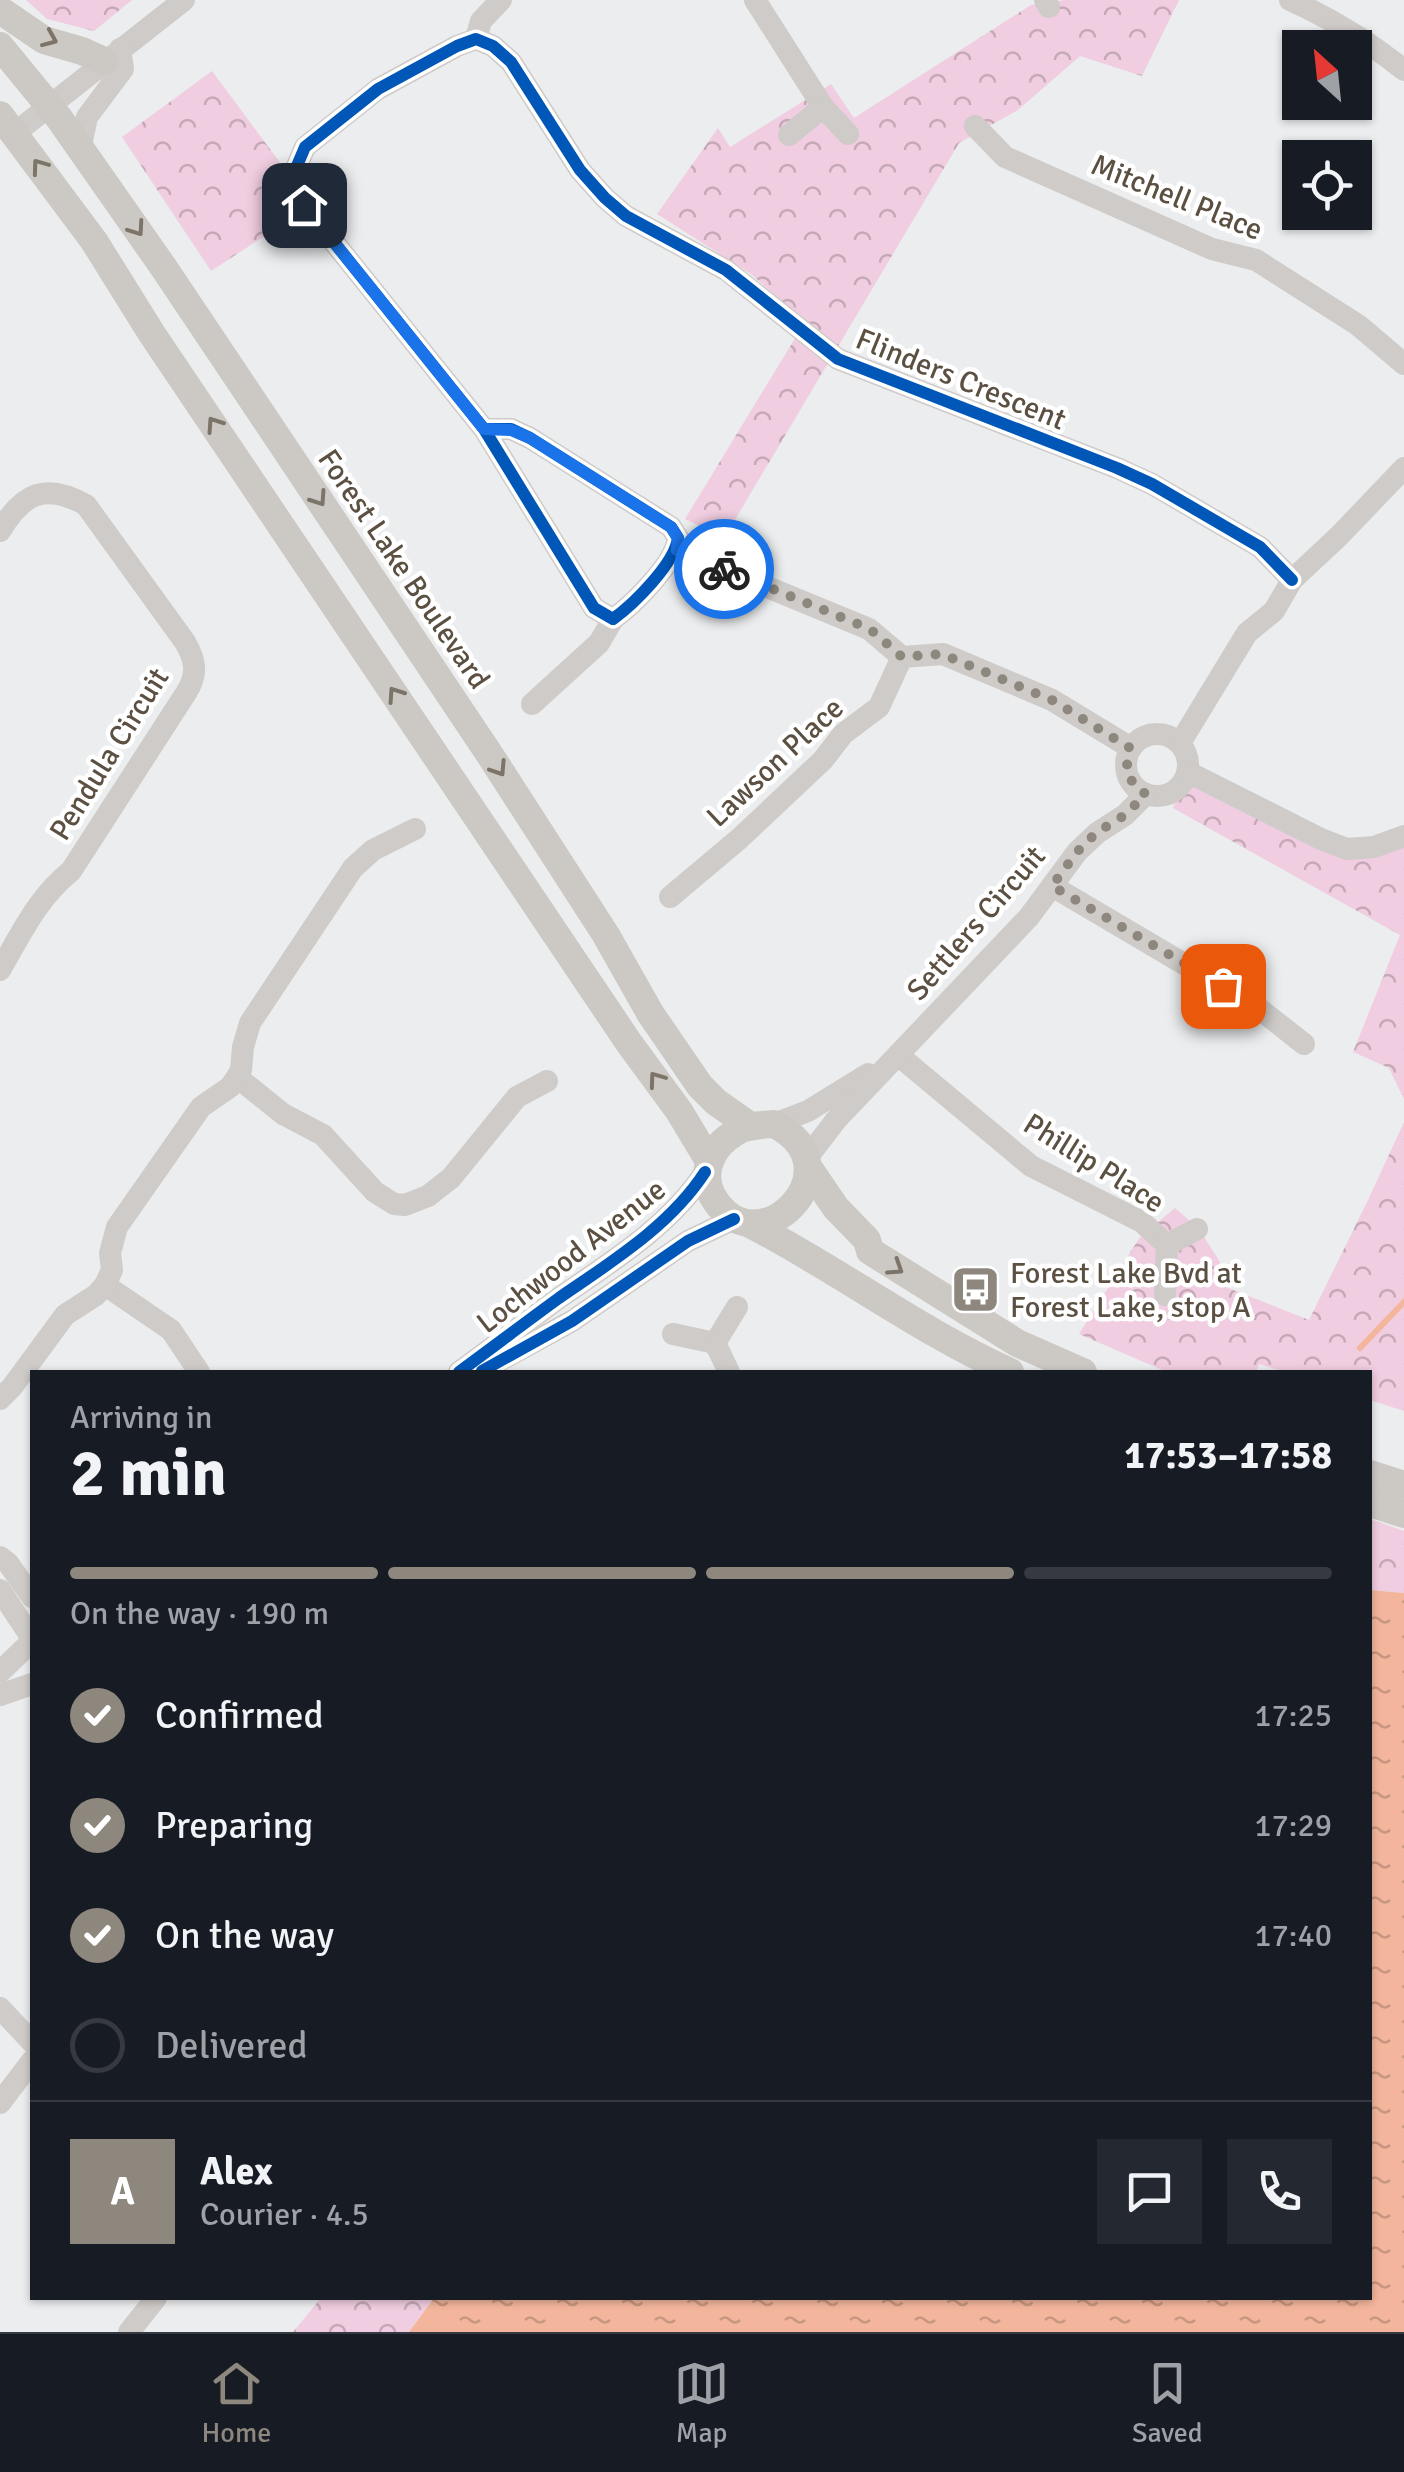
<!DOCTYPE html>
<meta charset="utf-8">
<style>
body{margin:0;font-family:Signika,sans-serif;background:#242831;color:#f1f3f6;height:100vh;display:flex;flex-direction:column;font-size:38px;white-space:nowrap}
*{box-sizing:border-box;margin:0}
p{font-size:32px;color:#9ea1a6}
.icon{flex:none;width:55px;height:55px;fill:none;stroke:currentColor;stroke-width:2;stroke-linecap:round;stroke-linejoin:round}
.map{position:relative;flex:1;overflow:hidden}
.sheet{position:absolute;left:30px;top:1370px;width:1342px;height:930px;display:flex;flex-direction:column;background:#171b24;border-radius:0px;box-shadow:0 2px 8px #0004}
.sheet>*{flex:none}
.needle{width:65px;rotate:333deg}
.tools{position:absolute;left:1282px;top:30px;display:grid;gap:20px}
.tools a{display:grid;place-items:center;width:90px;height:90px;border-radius:0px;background:#171b24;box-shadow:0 2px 8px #0004;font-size:50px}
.pin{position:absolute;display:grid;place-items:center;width:85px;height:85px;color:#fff;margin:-42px;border-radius:20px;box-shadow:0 5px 15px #0006}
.courier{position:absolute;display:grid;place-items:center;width:100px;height:100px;margin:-50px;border:8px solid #1a73e8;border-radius:50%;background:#fff;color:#222;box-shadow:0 2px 12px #0007}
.headline em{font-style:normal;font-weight:700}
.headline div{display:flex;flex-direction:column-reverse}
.headline{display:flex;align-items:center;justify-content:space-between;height:170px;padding:0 40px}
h1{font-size:65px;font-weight:700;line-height:75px}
.bar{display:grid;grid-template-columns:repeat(4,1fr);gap:15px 10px;align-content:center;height:120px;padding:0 40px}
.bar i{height:12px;border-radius:8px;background:#363941}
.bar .on{background:#8e877e}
.bar p{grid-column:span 4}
.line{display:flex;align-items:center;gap:25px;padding:0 40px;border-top:2px solid #363941}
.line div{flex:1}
.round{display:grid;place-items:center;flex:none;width:105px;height:105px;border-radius:0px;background:#242831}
ol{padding:0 40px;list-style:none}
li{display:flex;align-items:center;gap:30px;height:110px}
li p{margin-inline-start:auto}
li .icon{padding:10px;border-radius:50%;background:#8e877e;color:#fff;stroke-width:4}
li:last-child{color:#9ea1a6}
li i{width:55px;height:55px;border:5px solid #363941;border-radius:50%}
.tab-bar{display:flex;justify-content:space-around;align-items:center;height:140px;border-top:2px solid #363941;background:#171b24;font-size:28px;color:#9ea1a6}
.tab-bar a{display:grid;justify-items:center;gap:5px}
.tab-bar .on{color:#8e877e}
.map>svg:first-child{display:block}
.park{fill:url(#park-crowns)}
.water{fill:url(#water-ripples)}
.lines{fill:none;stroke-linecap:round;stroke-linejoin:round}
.stream{stroke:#f3b69c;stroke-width:6}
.minor{stroke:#cecbc8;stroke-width:22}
.major{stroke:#ccc8c4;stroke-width:28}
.cycleway-casing{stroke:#fff;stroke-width:19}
.cycleway{stroke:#0057b8;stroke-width:12}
.oneway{stroke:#7d7469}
.done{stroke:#8e877e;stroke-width:10;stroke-dasharray:0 18}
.route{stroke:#1a73e8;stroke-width:12}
.labels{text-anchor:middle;stroke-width:9;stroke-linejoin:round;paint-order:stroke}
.street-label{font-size:30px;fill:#5b5042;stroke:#fff}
.poi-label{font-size:30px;fill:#5b5042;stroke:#fff;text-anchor:start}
</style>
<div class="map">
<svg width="1404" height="2332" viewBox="0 0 1404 2332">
<defs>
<pattern id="park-crowns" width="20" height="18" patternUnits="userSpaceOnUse" patternTransform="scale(2.5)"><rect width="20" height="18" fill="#f0cde0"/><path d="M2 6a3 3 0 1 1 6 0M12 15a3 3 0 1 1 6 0" fill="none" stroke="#c5a9b7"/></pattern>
<pattern id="water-ripples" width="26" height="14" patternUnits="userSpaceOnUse" patternTransform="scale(2.5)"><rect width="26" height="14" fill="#f3b69c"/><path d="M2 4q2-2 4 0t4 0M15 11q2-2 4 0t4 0" fill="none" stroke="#c89681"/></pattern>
</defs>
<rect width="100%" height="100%" fill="#ecedee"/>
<g class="park">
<polygon points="26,0 132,0 94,31 47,19"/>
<polygon points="1064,0 1179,0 1142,76 1080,56 1018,110 959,143 724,538 685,519 805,322 751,274 657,214 718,128 730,147 831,84 854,118 1031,5"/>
<polygon points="212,71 287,172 298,214 211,271 122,137"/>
<polygon points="1188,772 1321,839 1404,836 1404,1099 1389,1068 1353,1052 1400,935 1173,808"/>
<polygon points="1404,1122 1404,1411 1370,1400 1370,1372 1285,1372 1259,1364 1256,1372 1167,1372 1079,1334 1140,1237 1175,1208 1199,1229 1220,1262 1213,1282 1309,1320 1368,1200"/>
<polygon points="1370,1519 1404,1531 1404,1593 1370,1590"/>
<polygon points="321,2298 434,2298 409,2332 293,2332"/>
</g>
<polygon class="water" points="1370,1590 1404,1593 1404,2332 409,2332 434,2298 1370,2298"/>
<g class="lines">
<polyline class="stream" points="1360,1348 1404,1302"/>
<g class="minor">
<polyline points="755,0 823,107 848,134"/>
<polyline points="1045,0 1049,7"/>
<path d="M1290,0C1332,19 1368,41 1404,70"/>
<polyline points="476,39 481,21 501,0"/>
<polyline points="975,126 1005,157 1212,249 1256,260 1358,325 1404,364"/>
<polyline points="15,133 184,0"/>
<polyline points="789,135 823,107"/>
<polyline points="80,150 87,117 123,69 120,49"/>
<path d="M484,429H511L530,438L671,527L678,538C675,563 634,604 613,619L594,608L484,429L304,205L291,180L305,147L378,89L457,46L476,39L493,46L511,62L580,170L605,198L626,216L726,270L838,359L1117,468L1152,484L1260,547L1292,580"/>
<path d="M0,531C23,493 45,482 86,505L185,642C196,661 198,674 186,693L71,871C38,897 21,934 0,970"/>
<polyline points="677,550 869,629 902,657 943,654 1052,700 1131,748"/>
<polyline points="532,704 599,643 613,619"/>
<circle cx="1157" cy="765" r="31"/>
<polyline points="1180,743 1247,633 1274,611 1292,580 1340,535 1404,468"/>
<polyline points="1188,772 1321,839 1347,849 1374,847 1404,836"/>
<polyline points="1052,886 1257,1007 1304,1044"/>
<polyline points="670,897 739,839 823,760 843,734 879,707 902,657"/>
<polyline points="898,1055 1031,1166 1142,1222 1167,1245"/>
<polyline points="237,1077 283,1114 323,1135 375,1192 394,1204 405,1205 428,1196 451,1178 517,1097 547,1081"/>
<polyline points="774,1124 808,1111 868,1074"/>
<polyline points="807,1158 836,1120 1029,917 1077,852 1097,833 1125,815 1146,794"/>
<polyline points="105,1285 171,1330 199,1372"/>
<polyline points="1165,1295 1167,1245 1197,1229"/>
<polyline points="673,1334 715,1343 737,1307"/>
<polyline points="715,1343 729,1372"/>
<path d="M459,1372C493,1347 526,1322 559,1298C611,1262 670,1226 705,1172"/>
<polyline points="479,1372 572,1321 688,1241 734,1219"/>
<polyline points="0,1399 12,1387 65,1315 96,1295 105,1285 112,1270 110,1253 117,1227 201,1107 230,1087 237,1077 241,1070 243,1047 250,1023 353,868 373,850 415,829"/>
<polyline points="0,1557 8,1563 32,1597"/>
<polyline points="0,1590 31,1637"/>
<polyline points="0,1672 28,1645 32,1634"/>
<polyline points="0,1695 32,1684"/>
<polyline points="0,2008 32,2042"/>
<polyline points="0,2103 32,2061"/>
<polyline points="129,2332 156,2298"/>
</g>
<g class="major">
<polyline points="0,10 44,40 82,51 104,61"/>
<polyline points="0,46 59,118 164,268 490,755 606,935 650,1013 700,1086 716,1102 750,1126"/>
<polyline points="0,115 94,241 152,334 629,1043 679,1111 709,1161"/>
<path d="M774,1124C861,1168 757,1272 713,1197C699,1172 712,1146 736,1132C747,1125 762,1125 774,1124Z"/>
<polyline points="810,1170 836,1208 867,1240 870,1251 1017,1343 1083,1372"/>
<path d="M750,1224C839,1270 919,1331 1010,1372"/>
<polyline points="1370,1474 1404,1485"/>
<polyline points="1370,1503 1404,1514"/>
</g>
<defs>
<g id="cycleway">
<path d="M484,429H511L530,438L671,527L678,538C675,563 634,604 613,619L594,608L484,429L304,205L291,180L305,147L378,89L457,46L476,39L493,46L511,62L580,170L605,198L626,216L726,270L838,359L1117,468L1152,484L1260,547L1292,580"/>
<polyline points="482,1371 572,1321 688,1241 734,1219"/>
<path d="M459,1372C493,1347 526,1322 559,1298C611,1262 670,1226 705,1172"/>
</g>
</defs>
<use href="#cycleway" class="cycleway-casing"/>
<use href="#cycleway" class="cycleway"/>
</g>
<defs><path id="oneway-chevron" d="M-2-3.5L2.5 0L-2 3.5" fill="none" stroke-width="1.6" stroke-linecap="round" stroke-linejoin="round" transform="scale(2.5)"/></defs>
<g class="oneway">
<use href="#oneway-chevron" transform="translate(50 39) rotate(23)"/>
<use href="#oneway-chevron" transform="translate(39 166) rotate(-126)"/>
<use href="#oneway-chevron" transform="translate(137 229) rotate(55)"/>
<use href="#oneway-chevron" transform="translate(214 424) rotate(-124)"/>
<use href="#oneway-chevron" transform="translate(319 499) rotate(56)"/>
<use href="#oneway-chevron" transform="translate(395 694) rotate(-124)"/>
<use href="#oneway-chevron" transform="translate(499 769) rotate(57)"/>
<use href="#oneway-chevron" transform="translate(656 1079) rotate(-126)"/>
<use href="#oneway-chevron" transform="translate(896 1268) rotate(33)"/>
</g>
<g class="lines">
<polyline class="done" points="724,569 870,629 902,657 942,654 1052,700 1130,748 1126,771 1136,788 1146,794 1125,815 1096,833 1077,852 1052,886 1223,986"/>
<polyline class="route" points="304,205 484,429 511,430 530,438 671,527 678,538 677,550 724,569"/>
</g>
<defs>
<symbol id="bus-square" viewBox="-11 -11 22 22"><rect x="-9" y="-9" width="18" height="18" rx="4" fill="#8e877e" stroke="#fff"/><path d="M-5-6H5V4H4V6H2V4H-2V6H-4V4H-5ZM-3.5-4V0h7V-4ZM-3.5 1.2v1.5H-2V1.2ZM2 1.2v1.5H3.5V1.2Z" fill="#fff"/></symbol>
</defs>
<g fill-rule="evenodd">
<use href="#bus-square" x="948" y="1262" width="55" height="55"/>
</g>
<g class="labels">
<g class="street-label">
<text transform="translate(1177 197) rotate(22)" y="10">Mitchell Place</text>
<text transform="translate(961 379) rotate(22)" y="10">Flinders Crescent</text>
<text transform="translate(404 569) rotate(56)" y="10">Forest Lake Boulevard</text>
<text transform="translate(109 754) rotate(-58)" y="10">Pendula Circuit</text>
<text transform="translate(775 762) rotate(-43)" y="10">Lawson Place</text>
<text transform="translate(976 923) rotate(-49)" y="10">Settlers Circuit</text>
<text transform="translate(1094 1163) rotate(32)" y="10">Phillip Place</text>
<text transform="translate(571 1256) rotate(-38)" y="10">Lochwood Avenue</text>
</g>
<g class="poi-label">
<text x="1010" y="1283">Forest Lake Bvd at<tspan x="1010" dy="34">Forest Lake, stop A</tspan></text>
</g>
</g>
</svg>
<div class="tools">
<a><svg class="needle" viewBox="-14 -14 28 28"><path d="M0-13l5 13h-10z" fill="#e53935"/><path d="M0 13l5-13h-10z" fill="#9ea1a6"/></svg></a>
<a><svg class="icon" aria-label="locate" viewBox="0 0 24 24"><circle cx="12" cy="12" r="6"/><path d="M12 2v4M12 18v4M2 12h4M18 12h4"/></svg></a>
</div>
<div class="pin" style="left:1223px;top:986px;background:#ea580c"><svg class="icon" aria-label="bag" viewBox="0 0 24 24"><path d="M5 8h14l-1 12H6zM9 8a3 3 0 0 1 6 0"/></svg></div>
<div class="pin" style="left:304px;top:205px;background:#1f2937"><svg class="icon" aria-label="home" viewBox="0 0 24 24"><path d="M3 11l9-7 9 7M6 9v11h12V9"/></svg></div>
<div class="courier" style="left:724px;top:569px"><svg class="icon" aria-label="bike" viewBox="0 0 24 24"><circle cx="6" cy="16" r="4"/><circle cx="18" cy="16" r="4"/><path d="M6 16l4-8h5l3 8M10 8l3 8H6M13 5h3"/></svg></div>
<section class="sheet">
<div class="headline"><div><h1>2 min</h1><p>Arriving in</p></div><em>17:53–17:58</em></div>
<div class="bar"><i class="on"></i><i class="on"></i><i class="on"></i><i></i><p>On the way · 190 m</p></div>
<ol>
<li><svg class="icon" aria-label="check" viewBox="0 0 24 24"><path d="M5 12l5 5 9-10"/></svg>Confirmed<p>17:25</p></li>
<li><svg class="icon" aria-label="check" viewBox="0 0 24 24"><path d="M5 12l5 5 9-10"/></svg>Preparing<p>17:29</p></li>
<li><svg class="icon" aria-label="check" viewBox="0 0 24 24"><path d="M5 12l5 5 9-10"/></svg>On the way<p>17:40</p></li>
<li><i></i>Delivered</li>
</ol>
<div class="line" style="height:180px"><b class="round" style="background:#8e877e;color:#fff">A</b><div><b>Alex</b><p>Courier · 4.5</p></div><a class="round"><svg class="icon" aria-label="chat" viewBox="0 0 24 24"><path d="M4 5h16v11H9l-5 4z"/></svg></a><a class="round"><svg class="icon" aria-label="phone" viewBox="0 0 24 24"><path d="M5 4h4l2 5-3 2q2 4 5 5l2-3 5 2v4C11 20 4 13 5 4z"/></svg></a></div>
</section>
</div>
<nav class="tab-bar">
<a class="on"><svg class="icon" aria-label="home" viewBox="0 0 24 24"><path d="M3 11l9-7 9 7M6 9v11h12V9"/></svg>Home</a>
<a><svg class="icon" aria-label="map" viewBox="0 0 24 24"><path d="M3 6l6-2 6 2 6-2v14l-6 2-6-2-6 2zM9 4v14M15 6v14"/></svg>Map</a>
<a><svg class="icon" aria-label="saved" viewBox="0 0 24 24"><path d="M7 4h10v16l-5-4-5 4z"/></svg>Saved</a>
</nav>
